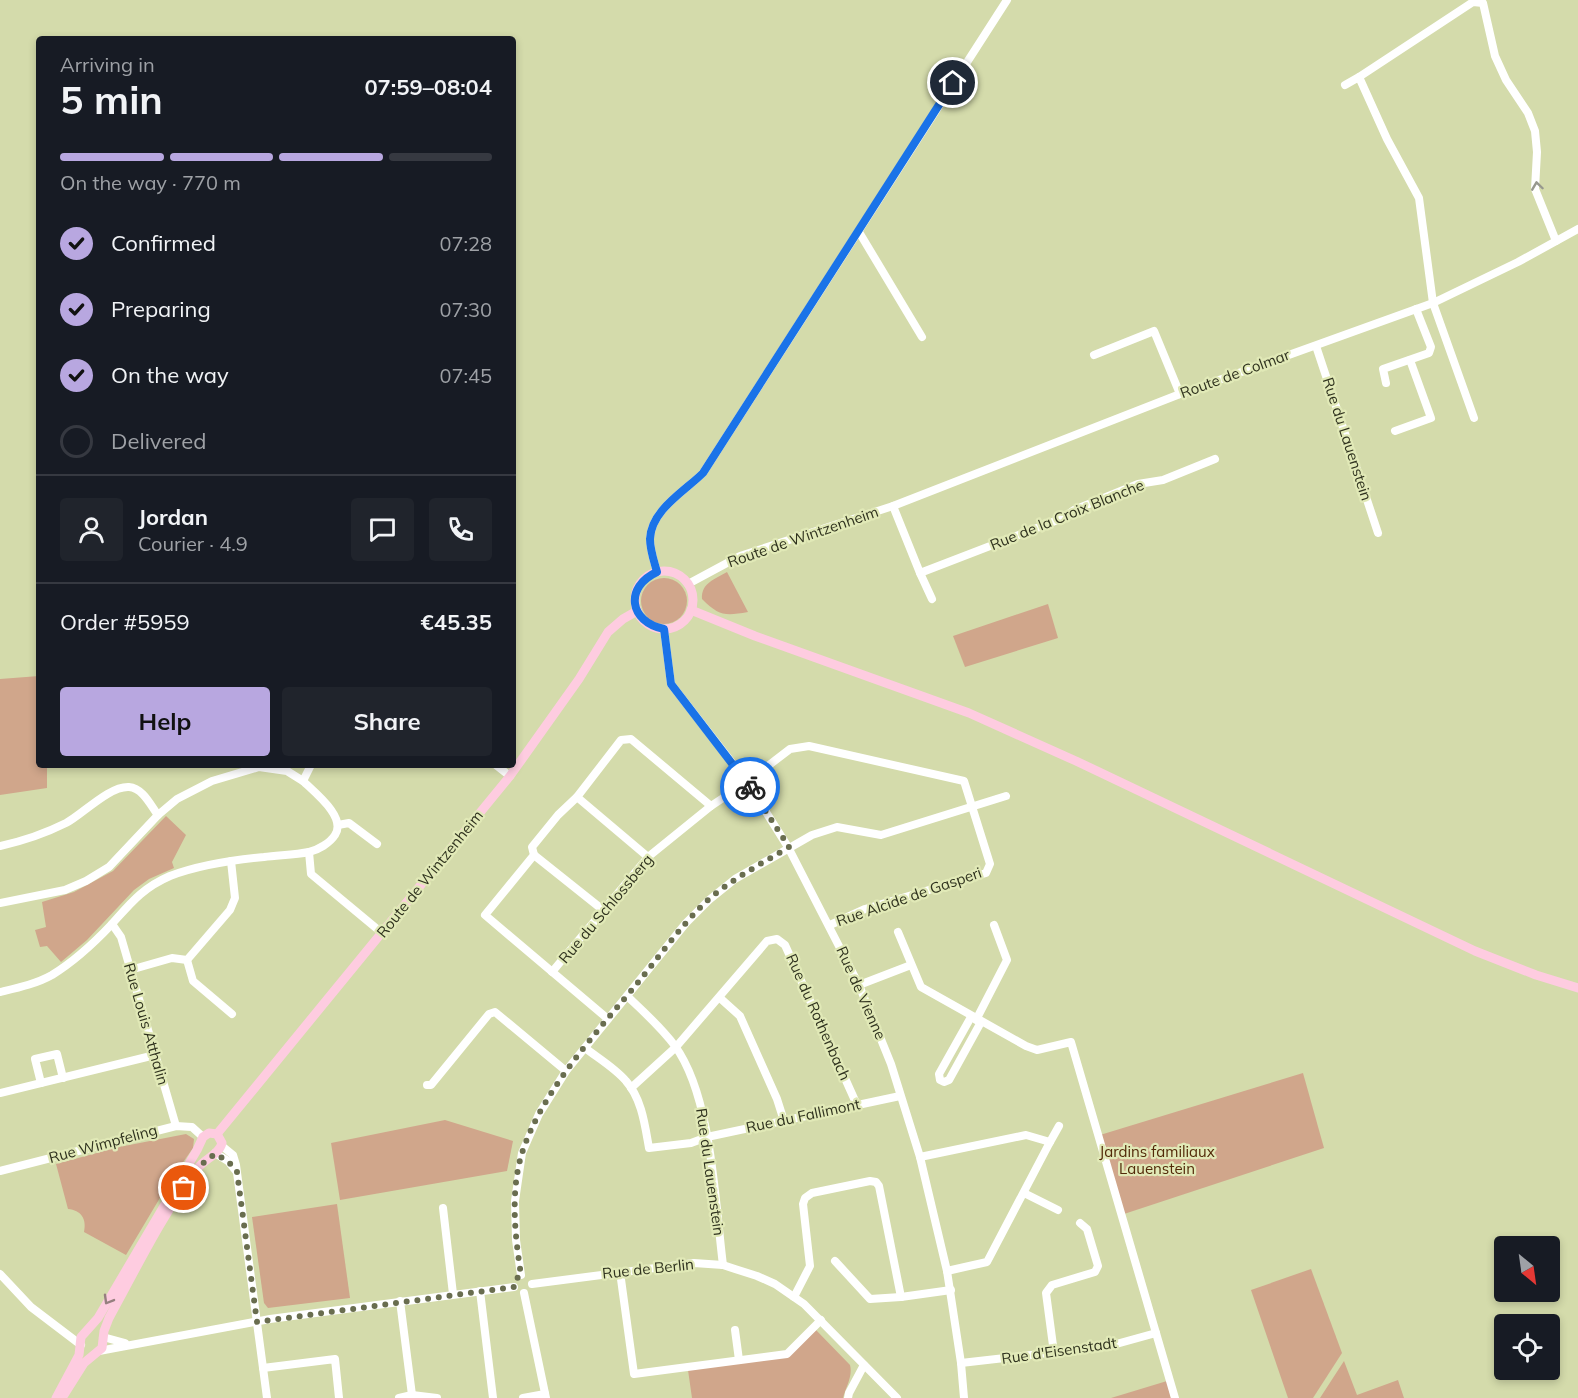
<!DOCTYPE html>
<meta charset="utf-8">
<style>
body{margin:0;font-family:Mulish,sans-serif;background:#20242c;color:#f1f3f6;height:100vh;display:flex;flex-direction:column;font-size:22px;white-space:nowrap}
*{box-sizing:border-box;margin:0}
p{font-size:20px;color:#9ea1a6}
.icon{flex:none;width:33px;height:33px;fill:none;stroke:currentColor;stroke-width:2;stroke-linecap:round;stroke-linejoin:round}
.map{position:relative;flex:1;overflow:hidden}
.drawer{position:absolute;left:36px;top:36px;width:480px;height:732px;display:flex;flex-direction:column;background:#171b24;border-radius:6px;box-shadow:0 3px 9px #0003}
.drawer>*{flex:none}
.needle{width:39px;rotate:151deg}
.controls{position:absolute;left:1494px;top:1236px;display:grid;gap:12px}
.controls a{display:grid;place-items:center;width:66px;height:66px;border-radius:6px;background:#171b24;box-shadow:0 3px 9px #0003;font-size:30px}
.pin{position:absolute;display:grid;place-items:center;width:51px;height:51px;color:#fff;margin:-26px;border:3px solid #fff;border-radius:50%;box-shadow:0 2px 6px #0007}
.courier{position:absolute;display:grid;place-items:center;width:60px;height:60px;margin:-30px;border:4px solid #1a73e8;border-radius:50%;background:#fff;color:#222;box-shadow:0 2px 8px #0007}
.headline em{font-style:normal;font-weight:700}
.headline div{display:flex;flex-direction:column-reverse}
.headline{display:flex;align-items:center;justify-content:space-between;height:102px;padding:0 24px}
h1{font-size:39px;font-weight:700;line-height:45px}
.bar{display:grid;grid-template-columns:repeat(4,1fr);gap:9px 6px;align-content:center;height:72px;padding:0 24px}
.bar i{height:8px;border-radius:4px;background:#363941}
.bar .on{background:#b8a7e0}
.bar p{grid-column:span 4}
.line{display:flex;align-items:center;gap:15px;padding:0 24px;border-top:2px solid #363941}
.line div{flex:1}
.round{display:grid;place-items:center;flex:none;width:63px;height:63px;border-radius:6px;background:#20242c}
ol{padding:0 24px;list-style:none}
li{display:flex;align-items:center;gap:18px;height:66px}
li p{margin-inline-start:auto}
li .icon{padding:6px;border-radius:50%;background:#b8a7e0;color:#111;stroke-width:4}
li:last-child{color:#9ea1a6}
li i{width:33px;height:33px;border:3px solid #363941;border-radius:50%}
.action{display:flex;gap:12px;margin-top:auto;padding:12px 24px}
.action a{flex:1;height:69px;border-radius:6px;background:#b8a7e0;color:#111;font-size:24px;font-weight:700;line-height:69px;text-align:center}
.action a+a{background:#20242c;color:#f1f3f6}
.map>svg:first-child{display:block}
.green{fill:#d0a68b}
.lines{fill:none;stroke-linecap:round;stroke-linejoin:round}
.minor{stroke:#fff;stroke-width:8}
.major{stroke:#fecce0;stroke-width:9}
.oneway{stroke:#97988e}
.oneway2{stroke:#967f7f}
.done{stroke:#696d4f;stroke-width:6;stroke-dasharray:0 10.8}
.route{stroke:#1a73e8;stroke-width:8}
.labels{text-anchor:middle;stroke-width:4.5;stroke-linejoin:round;paint-order:stroke}
.street-label{font-size:15px;fill:#2f321e;stroke:#e1e9b7}
.park-label{font-size:15px;fill:#522908;stroke:#e1e9b7}
</style>
<div class="map">
<svg width="1578" height="1398" viewBox="0 0 1578 1398">
<rect width="100%" height="100%" fill="#d4dbab"/>
<g class="green">
<path d="M727,572L748,612C725,616 719,616 702,599C701,583 715,579 727,572Z"/>
<circle cx="664" cy="601" r="23"/>
<polygon points="1048,604 1058,638 965,667 953,636"/>
<polygon points="39,676 39,765 47,765 47,788 0,795 0,679"/>
<polygon points="166,816 186,835 172,862 174,868 149,879 134,890 87,940 61,962 47,946 40,947 35,930 46,927 42,902 74,892 113,871"/>
<polygon points="1303,1073 1324,1148 1124,1214 1100,1135"/>
<polygon points="445,1120 513,1141 507,1171 340,1200 331,1143"/>
<path d="M186,1134L194,1139L193,1148L170,1181L126,1255L84,1232C87,1219 81,1210 68,1209L56,1164L119,1147Z"/>
<polygon points="337,1204 350,1298 268,1308 264,1303 252,1217"/>
<polygon points="1311,1269 1342,1353 1313,1398 1288,1398 1251,1290"/>
<path d="M816,1330L850,1365C853,1376 846,1387 843,1398H692L688,1370L788,1357Z"/>
<polygon points="1344,1361 1357,1395 1398,1380 1404,1398 1320,1398"/>
<polygon points="1167,1381 1171,1398 1111,1398"/>
</g>
<g class="lines">
<g class="minor">
<polyline points="1345,85 1359,77"/>
<polyline points="859,232 922,337"/>
<polyline points="1316,346 1378,533"/>
<polyline points="1094,355 1154,331 1180,394"/>
<polyline points="1386,383 1383,369 1429,353 1431,347 1416,309"/>
<polyline points="1474,418 1433,303 1419,198 1387,139 1359,77 1473,2 1483,3 1495,56 1506,80 1528,113 1535,131 1537,152 1535,189 1556,241"/>
<polyline points="1395,431 1431,418 1410,360"/>
<polyline points="893,506 920,573 1063,518 1074,510 1138,484 1163,480 1215,459"/>
<path d="M657,572C654,561 650,550 650,539C651,510 685,491 703,473L1007,0"/>
<polyline points="920,573 932,599"/>
<polyline points="688,584 740,556 893,506 1180,394 1433,303 1518,262 1578,229"/>
<polyline points="664,629 671,684 747,782 788,847 859,985 891,1064 920,1157 947,1271 961,1363 964,1398"/>
<polyline points="496,765 510,776"/>
<polyline points="577,797 648,857"/>
<polyline points="338,825 349,823 377,844"/>
<path d="M0,846C23,841 44,834 66,823C83,814 109,786 129,787C143,788 151,806 158,815"/>
<polyline points="309,852 311,874 382,933"/>
<polyline points="534,855 603,910"/>
<polyline points="0,903 65,890 86,881 109,867 158,815 177,799 212,781 259,767 287,771 303,781 311,765"/>
<polyline points="112,924 121,937 176,1126"/>
<polyline points="898,932 921,987 1026,1046 1037,1050 1071,1042 1175,1398"/>
<polyline points="187,960 193,981 232,1014"/>
<polyline points="130,970 172,958 187,960 230,910 235,898 231,861"/>
<polyline points="552,972 648,857 711,806 747,782 790,749 809,746 964,781 990,864 986,873 865,909 830,925"/>
<polyline points="859,985 911,965"/>
<path d="M0,992C17,988 36,984 52,975C73,962 94,943 111,925C130,904 142,888 170,876C199,865 232,860 264,857C278,855 294,855 309,852C318,850 330,843 335,835C347,817 314,792 303,781"/>
<path d="M627,996C644,1012 661,1027 675,1046C712,1097 715,1203 723,1265"/>
<polyline points="720,998 740,1016 777,1099 784,1121"/>
<polyline points="971,1017 939,1074 940,1080 944,1082 949,1080 981,1022"/>
<polyline points="608,1019 485,915 534,855 532,847 558,815 577,797 621,740 631,739 711,806"/>
<polyline points="976,1020 1007,960 994,925"/>
<path d="M585,1048C598,1058 615,1068 626,1081C642,1099 645,1126 649,1148L691,1143L707,1137L900,1096"/>
<polyline points="41,1083 35,1059 57,1054 63,1078"/>
<polyline points="427,1085 431,1085 489,1014 495,1012 566,1071"/>
<polyline points="631,1088 676,1047 767,941 777,939 785,945 857,1105"/>
<polyline points="0,1093 155,1055"/>
<polyline points="1050,1142 1059,1126"/>
<polyline points="222,1146 233,1155 236,1165 267,1398"/>
<polyline points="215,1153 228,1161 236,1171"/>
<polyline points="920,1157 1026,1135 1050,1142 987,1262 947,1271"/>
<polyline points="0,1171 176,1126 192,1127 203,1137"/>
<polyline points="1024,1193 1058,1210"/>
<polyline points="443,1208 453,1294"/>
<polyline points="835,1261 870,1299 901,1297"/>
<polyline points="620,1272 634,1374 787,1354 821,1320"/>
<polyline points="0,1274 31,1307 81,1345"/>
<polyline points="521,1275 516,1240 515,1201 522,1153 539,1114 566,1071 686,923 709,900 735,879 812,835 837,827 881,835 1006,796"/>
<polyline points="532,1284 694,1263 723,1265 735,1269 757,1276 775,1284 804,1304 897,1398"/>
<polyline points="480,1291 493,1398"/>
<polyline points="524,1293 546,1398"/>
<polyline points="794,1297 810,1266 803,1204 805,1198 812,1193 870,1181 876,1182 879,1186 901,1297 951,1290"/>
<polyline points="400,1301 412,1395"/>
<polyline points="735,1330 739,1360"/>
<polyline points="103,1337 125,1343"/>
<polyline points="99,1351 270,1319 514,1287"/>
<polyline points="1054,1353 1046,1293 1052,1285 1095,1272 1098,1266 1087,1229 1080,1223"/>
<polyline points="961,1363 1109,1346 1156,1333"/>
<polyline points="263,1368 335,1359 339,1398"/>
<polyline points="399,1398 412,1395 437,1398"/>
<polyline points="523,1398 545,1394"/>
<polyline points="848,1398 849,1393 864,1365"/>
</g>
<g class="major">
<circle cx="664" cy="600" r="29"/>
<polyline points="691,610 755,636 969,713 1076,761 1475,951 1536,975 1578,988"/>
<polyline points="217,1134 510,776 579,679 608,632 623,619 637,611"/>
<path d="M56,1398L79,1355L81,1337L98,1318L197,1150L203,1137L209,1133L217,1134L222,1143C219,1155 204,1159 197,1169C163,1213 136,1269 109,1318L104,1331L102,1348L84,1363L62,1398"/>
</g>
</g>
<defs><path id="oneway-chevron" d="M-2-3.5L2.5 0L-2 3.5" fill="none" stroke-width="1.6" stroke-linecap="round" stroke-linejoin="round" transform="scale(1.5)"/></defs>
<use class="oneway" href="#oneway-chevron" transform="translate(1537 186) rotate(-98)"/>
<use class="oneway2" href="#oneway-chevron" transform="translate(108 1300) rotate(120)"/>
<g class="lines">
<path class="done" d="M184,1188L198,1167L215,1154L228,1161L237,1172L257,1322L514,1287L515,1280L521,1275C515,1236 510,1192 522,1153C542,1090 599,1030 640,980C662,953 683,923 708,900C732,879 761,864 789,847L750,787"/>
<path class="route" d="M750,787L671,684L664,629C629,622 624,587 657,572C654,561 650,550 650,539C651,510 685,491 703,473L953,83"/>
</g>
<g class="labels">
<g class="street-label">
<text transform="translate(1235 374) rotate(-20)" y="5">Route de Colmar</text>
<text transform="translate(1347 439) rotate(72)" y="5">Rue du Lauenstein</text>
<text transform="translate(1067 515) rotate(-22)" y="5">Rue de la Croix Blanche</text>
<text transform="translate(803 537) rotate(-19)" y="5">Route de Wintzenheim</text>
<text transform="translate(430 874) rotate(-51)" y="5">Route de Wintzenheim</text>
<text transform="translate(909 897) rotate(-19)" y="5">Rue Alcide de Gasperi</text>
<text transform="translate(606 909) rotate(-50)" y="5">Rue du Schlossberg</text>
<text transform="translate(861 993) rotate(66)" y="5">Rue de Vienne</text>
<text transform="translate(818 1017) rotate(66)" y="5">Rue du Rothenbach</text>
<text transform="translate(146 1024) rotate(74)" y="5">Rue Louis Atthalin</text>
<text transform="translate(803 1116) rotate(-12)" y="5">Rue du Fallimont</text>
<text transform="translate(103 1144) rotate(-15)" y="5">Rue Wimpfeling</text>
<text transform="translate(710 1172) rotate(82)" y="5">Rue du Lauenstein</text>
<text transform="translate(648 1269) rotate(-6)" y="5">Rue de Berlin</text>
<text transform="translate(1059 1351) rotate(-8)" y="5">Rue d'Eisenstadt</text>
</g>
<g class="park-label">
<text x="1157" y="1157">Jardins familiaux<tspan x="1157" dy="17">Lauenstein</tspan></text>
</g>
</g>
</svg>
<div class="controls">
<a><svg class="needle" viewBox="-14 -14 28 28"><path d="M0-13l5 13h-10z" fill="#e53935"/><path d="M0 13l5-13h-10z" fill="#9ea1a6"/></svg></a>
<a><svg class="icon" aria-label="locate" viewBox="0 0 24 24"><circle cx="12" cy="12" r="6"/><path d="M12 2v4M12 18v4M2 12h4M18 12h4"/></svg></a>
</div>
<div class="pin" style="left:184px;top:1188px;background:#ea580c"><svg class="icon" aria-label="bag" viewBox="0 0 24 24"><path d="M5 8h14l-1 12H6zM9 8a3 3 0 0 1 6 0"/></svg></div>
<div class="pin" style="left:953px;top:83px;background:#1f2937"><svg class="icon" aria-label="home" viewBox="0 0 24 24"><path d="M3 11l9-7 9 7M6 9v11h12V9"/></svg></div>
<div class="courier" style="left:750px;top:787px"><svg class="icon" aria-label="bike" viewBox="0 0 24 24"><circle cx="6" cy="16" r="4"/><circle cx="18" cy="16" r="4"/><path d="M6 16l4-8h5l3 8M10 8l3 8H6M13 5h3"/></svg></div>
<section class="drawer">
<div class="headline"><div><h1>5 min</h1><p>Arriving in</p></div><em>07:59–08:04</em></div>
<div class="bar"><i class="on"></i><i class="on"></i><i class="on"></i><i></i><p>On the way · 770 m</p></div>
<ol>
<li><svg class="icon" aria-label="check" viewBox="0 0 24 24"><path d="M5 12l5 5 9-10"/></svg>Confirmed<p>07:28</p></li>
<li><svg class="icon" aria-label="check" viewBox="0 0 24 24"><path d="M5 12l5 5 9-10"/></svg>Preparing<p>07:30</p></li>
<li><svg class="icon" aria-label="check" viewBox="0 0 24 24"><path d="M5 12l5 5 9-10"/></svg>On the way<p>07:45</p></li>
<li><i></i>Delivered</li>
</ol>
<div class="line" style="height:108px"><a class="round"><svg class="icon" aria-label="person" viewBox="0 0 24 24"><circle cx="12" cy="8" r="4"/><path d="M4 21q1-7 8-7t8 7"/></svg></a><div><b>Jordan</b><p>Courier · 4.9</p></div><a class="round"><svg class="icon" aria-label="chat" viewBox="0 0 24 24"><path d="M4 5h16v11H9l-5 4z"/></svg></a><a class="round"><svg class="icon" aria-label="phone" viewBox="0 0 24 24"><path d="M5 4h4l2 5-3 2q2 4 5 5l2-3 5 2v4C11 20 4 13 5 4z"/></svg></a></div>
<div class="line" style="height:78px"><div>Order #5959</div><b>€45.35</b></div>
<div class="action"><a>Help</a><a>Share</a></div>
</section>
</div>
